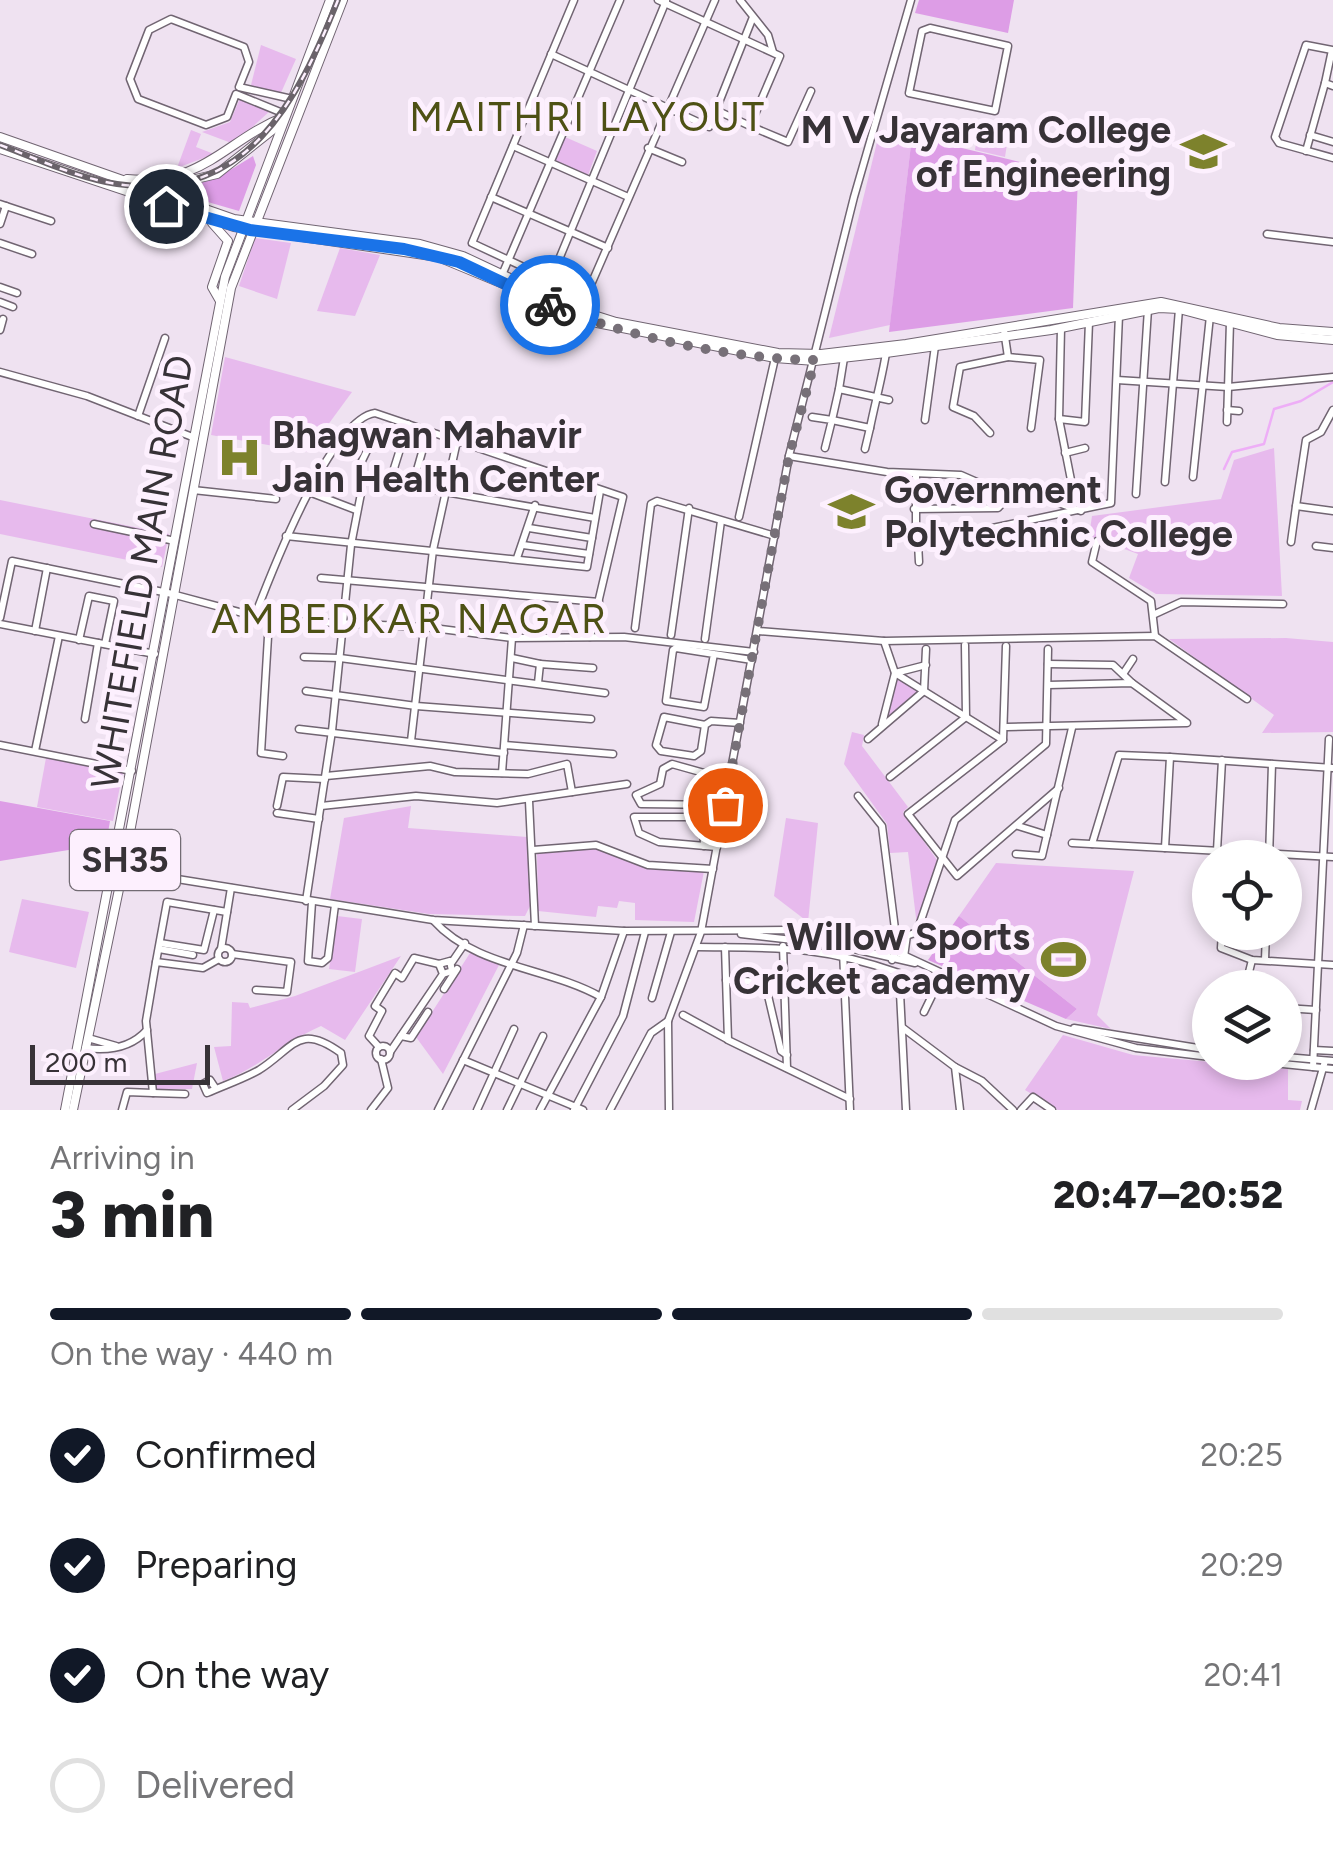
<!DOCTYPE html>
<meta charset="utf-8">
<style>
body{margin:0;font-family:Figtree,sans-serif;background:#f6f6f6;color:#202124;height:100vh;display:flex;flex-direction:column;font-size:38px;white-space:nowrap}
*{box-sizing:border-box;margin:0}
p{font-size:32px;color:#757577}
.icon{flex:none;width:55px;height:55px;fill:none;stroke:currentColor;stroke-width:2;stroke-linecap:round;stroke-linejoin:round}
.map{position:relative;height:1110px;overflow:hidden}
.details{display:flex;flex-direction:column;background:#fff;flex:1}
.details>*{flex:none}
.controls{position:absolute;left:1192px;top:840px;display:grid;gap:20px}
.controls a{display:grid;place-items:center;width:110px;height:110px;border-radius:50%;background:#fff;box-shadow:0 5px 15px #0003;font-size:50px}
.scale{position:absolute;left:30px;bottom:25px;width:180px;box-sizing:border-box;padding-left:10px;border:5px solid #373237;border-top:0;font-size:28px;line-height:35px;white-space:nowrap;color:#373237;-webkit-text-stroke:8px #fdf0fe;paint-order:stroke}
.pin{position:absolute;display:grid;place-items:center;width:85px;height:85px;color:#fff;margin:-42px;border:5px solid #fff;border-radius:50%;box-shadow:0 2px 10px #0007}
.courier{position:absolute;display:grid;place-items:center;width:100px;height:100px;margin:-50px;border:8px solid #1a73e8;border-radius:50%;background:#fff;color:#222;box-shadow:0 2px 12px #0007}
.headline em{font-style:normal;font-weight:800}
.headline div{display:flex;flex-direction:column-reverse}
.headline{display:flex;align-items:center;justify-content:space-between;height:170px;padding:0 50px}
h1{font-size:65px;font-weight:800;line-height:75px}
.bar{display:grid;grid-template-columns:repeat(4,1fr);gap:15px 10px;align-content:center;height:120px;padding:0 50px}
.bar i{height:12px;border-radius:8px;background:#e0e0e0}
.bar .selected{background:#111827}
.bar p{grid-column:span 4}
ol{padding:0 50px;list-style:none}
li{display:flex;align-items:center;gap:30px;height:110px}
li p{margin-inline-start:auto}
li .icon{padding:10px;border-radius:50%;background:#111827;color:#fff;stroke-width:4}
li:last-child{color:#757577}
li i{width:55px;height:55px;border:5px solid #e0e0e0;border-radius:50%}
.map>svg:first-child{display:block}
.green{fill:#e7baed}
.forest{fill:#dd9de6}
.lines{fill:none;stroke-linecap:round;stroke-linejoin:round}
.stream{stroke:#eeaef7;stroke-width:2.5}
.minor-casing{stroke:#716572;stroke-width:9}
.major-casing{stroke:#716572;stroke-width:10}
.minor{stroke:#fff;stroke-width:6}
.major{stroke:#fff;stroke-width:8}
.rail-casing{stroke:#6a636a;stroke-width:6}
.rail{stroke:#fdf0fe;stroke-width:2.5;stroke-dasharray:8;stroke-linecap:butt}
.done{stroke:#777078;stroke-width:10;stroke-dasharray:0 18}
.route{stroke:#1a73e8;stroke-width:12}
.labels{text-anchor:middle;stroke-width:10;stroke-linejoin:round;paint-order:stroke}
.shield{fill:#fdf0fe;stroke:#726b73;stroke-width:2.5}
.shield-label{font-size:35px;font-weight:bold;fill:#373237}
.poi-label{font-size:38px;font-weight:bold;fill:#373237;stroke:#fdf0fe;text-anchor:end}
.street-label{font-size:38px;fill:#373237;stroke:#fdf0fe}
.neighbourhood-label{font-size:40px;letter-spacing:2.5px;fill:#4e5115;stroke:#fdf0fe}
</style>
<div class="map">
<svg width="1333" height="1110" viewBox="0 0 1333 1110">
<rect width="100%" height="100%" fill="#efe2f1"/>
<g class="green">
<polygon points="261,45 296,59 280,95 250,89"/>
<polygon points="240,98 271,110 234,144 202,132 230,122"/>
<polygon points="191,130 201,134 196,147 214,154 177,168"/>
<polygon points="880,130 912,136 890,325 829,338"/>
<polygon points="565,137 597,151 587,178 554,163"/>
<polygon points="977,137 1007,144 1005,157 975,150"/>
<polygon points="255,238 291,243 277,299 239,286"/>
<polygon points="340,248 380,255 355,316 317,311"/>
<polygon points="225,357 352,392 308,452 211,435"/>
<polygon points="1274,448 1282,596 1156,594 1129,578 1138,554 1089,536 1092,516 1221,499 1234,460"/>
<polygon points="0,500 169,534 162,567 0,534"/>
<polygon points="1286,638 1333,642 1333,732 1262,733 1274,715 1169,639"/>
<polygon points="896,678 918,691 886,719"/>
<polygon points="852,732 864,735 862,746 908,807 903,812 937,860 917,926 908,852 890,853 887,824 844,764"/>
<polygon points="46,758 123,772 113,821 37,807"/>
<polygon points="411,806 408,828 527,837 530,906 525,916 429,914 330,899 344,818"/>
<polygon points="786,818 818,823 808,922 774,896"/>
<polygon points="591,847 659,870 704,871 694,922 635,920 635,903 619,901 617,908 598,906 596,917 538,911 537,853"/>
<polygon points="996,863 1134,871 1097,1015 1111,1029 1066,1019 1077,1009 959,916"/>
<polygon points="22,899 89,912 76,968 9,952"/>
<polygon points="337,916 362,919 355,972 329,969"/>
<polygon points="472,950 499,965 443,1074 416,1037"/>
<path d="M401,956L345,1040L321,1026C286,1041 260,1067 223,1081L214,1047L231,1046L232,1002L248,1003L250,1008L295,996Z"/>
<polygon points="1063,1035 1133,1055 1288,1069 1288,1100 1302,1101 1300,1110 1058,1110 1025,1090"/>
<polygon points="197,1063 192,1089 155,1089 155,1074"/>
</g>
<g class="forest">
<polygon points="919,0 1014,0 1008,33 915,13"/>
<polygon points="912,136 1078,176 1073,308 889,332"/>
<polygon points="253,156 256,165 239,211 173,192 219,177"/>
<polygon points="0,801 110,821 106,844 0,861"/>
<polygon points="959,916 1077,1009 1066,1019 928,960"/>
</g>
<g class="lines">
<polyline class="stream" points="1224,469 1232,452 1264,444 1274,409 1301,401 1333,382"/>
<defs>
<g id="minor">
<polyline points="574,0 472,243 586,296 715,0"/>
<polyline points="658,0 780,56 750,126 788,142 811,91"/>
<polyline points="740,0 768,35 773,52"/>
<polygon points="930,28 1008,46 995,111 909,93 922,31"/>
<polyline points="551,54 709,127 716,110 750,126"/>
<polyline points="1333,86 1325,83 1332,50 1306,45 1275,137 1279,143 1333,158"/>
<polyline points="716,110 753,17"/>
<polyline points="285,114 236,94 227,117 206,125 138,99 130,79 149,30 171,19 244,47 249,62 239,87 292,99"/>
<polyline points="1310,135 1333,142"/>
<polyline points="513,146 626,196"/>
<polyline points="648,148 682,162"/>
<polyline points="1306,151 1325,83"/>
<polyline points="491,197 608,248"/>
<polyline points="0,204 51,221"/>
<polyline points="0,224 6,206"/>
<polyline points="1267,234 1333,242"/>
<polyline points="0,243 32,254"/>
<polyline points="502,275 620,0"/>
<polyline points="550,281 666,1"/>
<polyline points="0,287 17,293"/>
<polyline points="0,302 13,307"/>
<polyline points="1061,328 1059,419 1071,480"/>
<polyline points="0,330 3,319"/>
<polyline points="1004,330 1008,357 1040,360 1031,428"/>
<path d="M886,353C882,378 875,403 870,428L832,420L839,389L889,400"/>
<polyline points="0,372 87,396 195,438"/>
<polyline points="1117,380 1228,387 1333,377"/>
<polyline points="839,389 844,358"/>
<polyline points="1227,410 1239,411"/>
<polyline points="1333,410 1321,432 1306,440 1296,506 1333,511"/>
<polyline points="138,416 165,338"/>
<polyline points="812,417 832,420 825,448"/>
<polyline points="1059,419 1085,422 1089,322"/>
<polyline points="925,420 935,346"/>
<polyline points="1227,422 1230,322"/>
<polyline points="990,433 974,416 953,407 960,367 1008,357"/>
<polyline points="865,449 870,428"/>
<polyline points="1065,453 1085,448"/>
<polyline points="789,456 887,472 961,475 1009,496 1039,496 1081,511"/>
<polyline points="916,474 916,544 1111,503 1119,315"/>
<polyline points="1193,477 1210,316"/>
<polyline points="364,478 595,518"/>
<polyline points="390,481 408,424"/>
<polyline points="1165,482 1179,309"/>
<polyline points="413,484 428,431"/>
<polyline points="193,490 276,499"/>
<polyline points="309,492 356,510"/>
<polyline points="1136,494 1148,309"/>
<polyline points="914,509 998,508 1009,496"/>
<polyline points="739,517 775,358"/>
<polyline points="94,524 175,541"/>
<polyline points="529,528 592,538"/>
<polyline points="286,536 587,567 600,491"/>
<polyline points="1097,541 1092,562 1151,601 1155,636"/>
<polyline points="1291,542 1296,506"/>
<polyline points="918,543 919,562"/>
<polyline points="523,545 589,554"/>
<polyline points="1316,546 1333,548"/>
<polyline points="517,558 535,505"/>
<polyline points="321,578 599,602"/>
<polyline points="1155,614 1181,602 1283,604"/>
<polyline points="0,618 12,561 168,593 269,620 425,627 512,638 624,637 754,652"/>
<path d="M254,618C270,576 330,419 375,413L623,497L590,637"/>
<polyline points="269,620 261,753 283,756"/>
<polyline points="0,624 155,654"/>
<polyline points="635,628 651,504 657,501 775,536"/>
<polyline points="35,631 47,568"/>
<polyline points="758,631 884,641 1155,636 1247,699"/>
<polyline points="671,635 689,508"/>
<polyline points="705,639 721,521"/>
<polyline points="79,640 89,596 114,601 105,644"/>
<polyline points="884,641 895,673 1003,740"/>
<polyline points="1006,646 1003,740 908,814 957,876 1059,788"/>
<polyline points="714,654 704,707 666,701 673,650 676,648 752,660"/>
<polyline points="304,657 340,658 605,693"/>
<polyline points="512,658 540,664"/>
<polyline points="1048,664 1113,665 1132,683"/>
<polyline points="1123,674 1133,659"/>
<polyline points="538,683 540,664 593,668"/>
<polyline points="306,691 416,706 591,719"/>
<polyline points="85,719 98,643"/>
<polyline points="882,724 895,673 926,665"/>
<polyline points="705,725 701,751 694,756 661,751 656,745 664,717 705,725 711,721 740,723"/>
<polyline points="1007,727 1187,723 1132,683 1048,685"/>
<polyline points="299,729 504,753"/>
<polyline points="868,739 924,691 926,649"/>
<polyline points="411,741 433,550 457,441"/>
<polyline points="0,745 132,771"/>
<polyline points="505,745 613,754"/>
<polyline points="35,751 59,636"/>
<polyline points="502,773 512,638"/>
<polyline points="326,776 430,766 455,772 528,774 567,764 572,792"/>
<polyline points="890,777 966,717 965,645"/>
<polyline points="858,796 882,826 895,929 906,935"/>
<polyline points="529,801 535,926"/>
<polyline points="709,805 713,775"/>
<polyline points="725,805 641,804 636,795 660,784 663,769 672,764 729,780"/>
<polyline points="277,806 283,777 325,779"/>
<polyline points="321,806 416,796 497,803 627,784"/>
<polyline points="277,813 319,819"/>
<polyline points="703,817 704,846"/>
<polyline points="1018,826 1047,835"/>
<polyline points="1072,843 1333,857"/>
<polyline points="1092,844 1119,755 1170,757"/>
<polyline points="717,847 659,842 639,833 634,817 722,817"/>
<polyline points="1165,848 1170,757 1333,768"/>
<polyline points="533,850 596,845 648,865 713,869"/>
<polyline points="1217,851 1222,760"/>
<polyline points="1016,854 1042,856 1072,728"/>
<polyline points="1269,858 1272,764"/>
<polyline points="121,870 433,920 624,931 786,930 838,936 899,953 1056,1026 1136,1048 1210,1057"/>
<polyline points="306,901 332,731 351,545 364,478 358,469 378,428"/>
<polyline points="312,902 308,961 322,963 328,958 335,905"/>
<path d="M433,920C476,968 548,967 601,997"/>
<polyline points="1222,932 1221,948 1252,960 1333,965"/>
<polyline points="741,934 837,945 915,963"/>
<polyline points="160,943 204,950 214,910"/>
<polyline points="783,946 787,1068"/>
<path d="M697,947C779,948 819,945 899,973L906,1110"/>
<polyline points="725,947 728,1040 850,1099"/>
<circle cx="225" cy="955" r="7"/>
<polyline points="159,949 193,955"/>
<polyline points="221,949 231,888"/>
<polyline points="843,951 850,1110"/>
<polyline points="232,954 291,962 287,992 256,990"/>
<polyline points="904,957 907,935"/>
<polyline points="892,960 901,938 917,932 955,820 1046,744 1048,649"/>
<polyline points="1265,960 1266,932"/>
<polyline points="156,962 167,902 227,912"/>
<polyline points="452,962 465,943"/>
<polyline points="726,980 760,982 766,987 781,1051 787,1055"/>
<polyline points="1245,988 1252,960"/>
<polyline points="444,989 457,969"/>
<polyline points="652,998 671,932"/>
<polyline points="1285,1008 1316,1010"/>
<polyline points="924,1012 942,975"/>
<polyline points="683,1015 727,1039"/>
<polyline points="903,1028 955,1067 960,1110"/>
<polyline points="1074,1028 1210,1050"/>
<polyline points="401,1036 411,1038 428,1012"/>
<polyline points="88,1038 116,1046"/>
<circle cx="383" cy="1053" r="7"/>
<polyline points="379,1047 369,1036 382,1011 375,1006 395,973 402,978 414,958 439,964"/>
<path d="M85,1048C107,1051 131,1048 147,1030"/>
<polyline points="1314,1050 1333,1051"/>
<polyline points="390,1052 443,974 452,971 450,961 439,964 443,974"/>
<polyline points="1285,1057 1333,1061"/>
<polyline points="463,1060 583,1110"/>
<polyline points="1263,1062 1333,1069"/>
<polyline points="955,1067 982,1081 1013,1110"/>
<polyline points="1313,1067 1329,739"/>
<path d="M216,1089L210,1080L203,1084L207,1093C225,1085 243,1079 259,1070C294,1048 298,1022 341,1053L343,1065L324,1086L292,1110"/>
<polyline points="153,1093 185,1094"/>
<polyline points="122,1110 127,1092 153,1093 146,1021 156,962 203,968 219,959"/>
<polyline points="371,1110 388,1088 381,1059"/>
<polyline points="438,1110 517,953 524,925"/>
<polyline points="477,1110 514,1029"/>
<polyline points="507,1110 543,1036"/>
<polyline points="540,1110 601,997 624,931"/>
<polyline points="574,1110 623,1016 645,932"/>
<polyline points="610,1110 651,1033 668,1021"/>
<polyline points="669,1110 668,1021 701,932 789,456 854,197 911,0"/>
<polyline points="1021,1110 1033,1097 1052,1110"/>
<polyline points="1311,1110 1325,1061"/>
</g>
<g id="major">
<polyline points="0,137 234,219 420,244 463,256 578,310 616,322 778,353 821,354 906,344 1161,302 1279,328 1333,332"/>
<polyline points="0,149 234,227 438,257 597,323 775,358 815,361 886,353 1051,330 1159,308 1179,309 1277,335 1333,340"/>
<path d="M127,179C204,186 225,140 284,117"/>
<polyline points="154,189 217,174 280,124"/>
<polyline points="212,223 228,241 212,287 220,301"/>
<polyline points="65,1110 225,277 330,0"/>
<polyline points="73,1110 123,870 231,288 343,0"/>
</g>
</defs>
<use href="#minor" class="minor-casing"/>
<use href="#major" class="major-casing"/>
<use href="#minor" class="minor"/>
<use href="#major" class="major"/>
<defs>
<path id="rail" d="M0,145C38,159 77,178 117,184C247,204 298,100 338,0"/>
</defs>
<use href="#rail" class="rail-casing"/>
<use href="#rail" class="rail"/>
</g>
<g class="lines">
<path class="done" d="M550,305C627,337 731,359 815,360L789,456L725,805"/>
<polyline class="route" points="166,206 250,230 404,249 459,262 550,305"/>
</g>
<defs>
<symbol id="university-bare" viewBox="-9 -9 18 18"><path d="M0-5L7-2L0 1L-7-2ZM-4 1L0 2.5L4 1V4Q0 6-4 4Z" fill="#7d822c" stroke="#fdf0fe" stroke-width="2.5" paint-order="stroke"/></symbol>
<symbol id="hospital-bare" viewBox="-9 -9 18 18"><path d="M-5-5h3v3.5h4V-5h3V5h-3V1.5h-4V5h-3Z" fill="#7d822c" stroke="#fdf0fe" stroke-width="2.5" paint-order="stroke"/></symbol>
<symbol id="stadium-bare" viewBox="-9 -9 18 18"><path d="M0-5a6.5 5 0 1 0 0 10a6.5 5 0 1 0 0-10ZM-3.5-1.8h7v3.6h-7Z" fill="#7d822c" stroke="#fdf0fe" stroke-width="2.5" paint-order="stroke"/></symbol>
</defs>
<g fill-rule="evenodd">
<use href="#university-bare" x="1172" y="120" width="63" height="63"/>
<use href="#hospital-bare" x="208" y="426" width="63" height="63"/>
<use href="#university-bare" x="820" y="480" width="63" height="63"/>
<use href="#stadium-bare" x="1032" y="928" width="63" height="63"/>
</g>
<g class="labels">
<rect class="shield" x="70" y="830" width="110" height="60" rx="8"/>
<g class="shield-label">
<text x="125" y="872">SH35</text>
</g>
<g class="poi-label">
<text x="1171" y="143">M V Jayaram College<tspan x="1171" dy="44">of Engineering</tspan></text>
<text x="272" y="448" text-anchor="start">Bhagwan Mahavir<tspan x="272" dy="44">Jain Health Center</tspan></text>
<text x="884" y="503" text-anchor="start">Government<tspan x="884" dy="44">Polytechnic College</tspan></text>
<text x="1030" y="950">Willow Sports<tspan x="1030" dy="44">Cricket academy</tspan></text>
</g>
<g class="street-label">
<text transform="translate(142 572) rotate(-80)" y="13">WHITEFIELD MAIN ROAD</text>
</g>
<g class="neighbourhood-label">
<text x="588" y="131">MAITHRI LAYOUT</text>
<text x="410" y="633">AMBEDKAR NAGAR</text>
</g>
</g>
</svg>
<div class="controls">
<a><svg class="icon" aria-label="locate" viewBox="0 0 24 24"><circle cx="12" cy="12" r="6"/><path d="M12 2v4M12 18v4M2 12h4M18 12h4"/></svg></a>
<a><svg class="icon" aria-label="layers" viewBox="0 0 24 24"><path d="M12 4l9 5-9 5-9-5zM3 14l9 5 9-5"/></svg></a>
</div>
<div class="scale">200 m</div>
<div class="pin" style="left:725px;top:805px;background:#ea580c"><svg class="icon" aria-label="bag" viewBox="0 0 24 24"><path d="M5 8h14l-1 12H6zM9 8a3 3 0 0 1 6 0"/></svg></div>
<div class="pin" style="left:166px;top:206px;background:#1f2937"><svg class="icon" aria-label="home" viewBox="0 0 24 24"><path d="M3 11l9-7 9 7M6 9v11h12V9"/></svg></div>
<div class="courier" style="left:550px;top:305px"><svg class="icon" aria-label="bike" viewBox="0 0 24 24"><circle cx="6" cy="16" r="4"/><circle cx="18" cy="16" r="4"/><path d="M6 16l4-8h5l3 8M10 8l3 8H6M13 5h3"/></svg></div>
</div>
<section class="details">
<div class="headline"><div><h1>3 min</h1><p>Arriving in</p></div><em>20:47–20:52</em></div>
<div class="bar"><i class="selected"></i><i class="selected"></i><i class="selected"></i><i></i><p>On the way · 440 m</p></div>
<ol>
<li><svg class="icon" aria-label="check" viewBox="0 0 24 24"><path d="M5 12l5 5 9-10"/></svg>Confirmed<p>20:25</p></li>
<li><svg class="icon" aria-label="check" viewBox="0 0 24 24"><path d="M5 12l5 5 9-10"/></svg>Preparing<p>20:29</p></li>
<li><svg class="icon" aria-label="check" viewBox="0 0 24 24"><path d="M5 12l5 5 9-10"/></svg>On the way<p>20:41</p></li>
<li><i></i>Delivered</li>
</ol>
</section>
